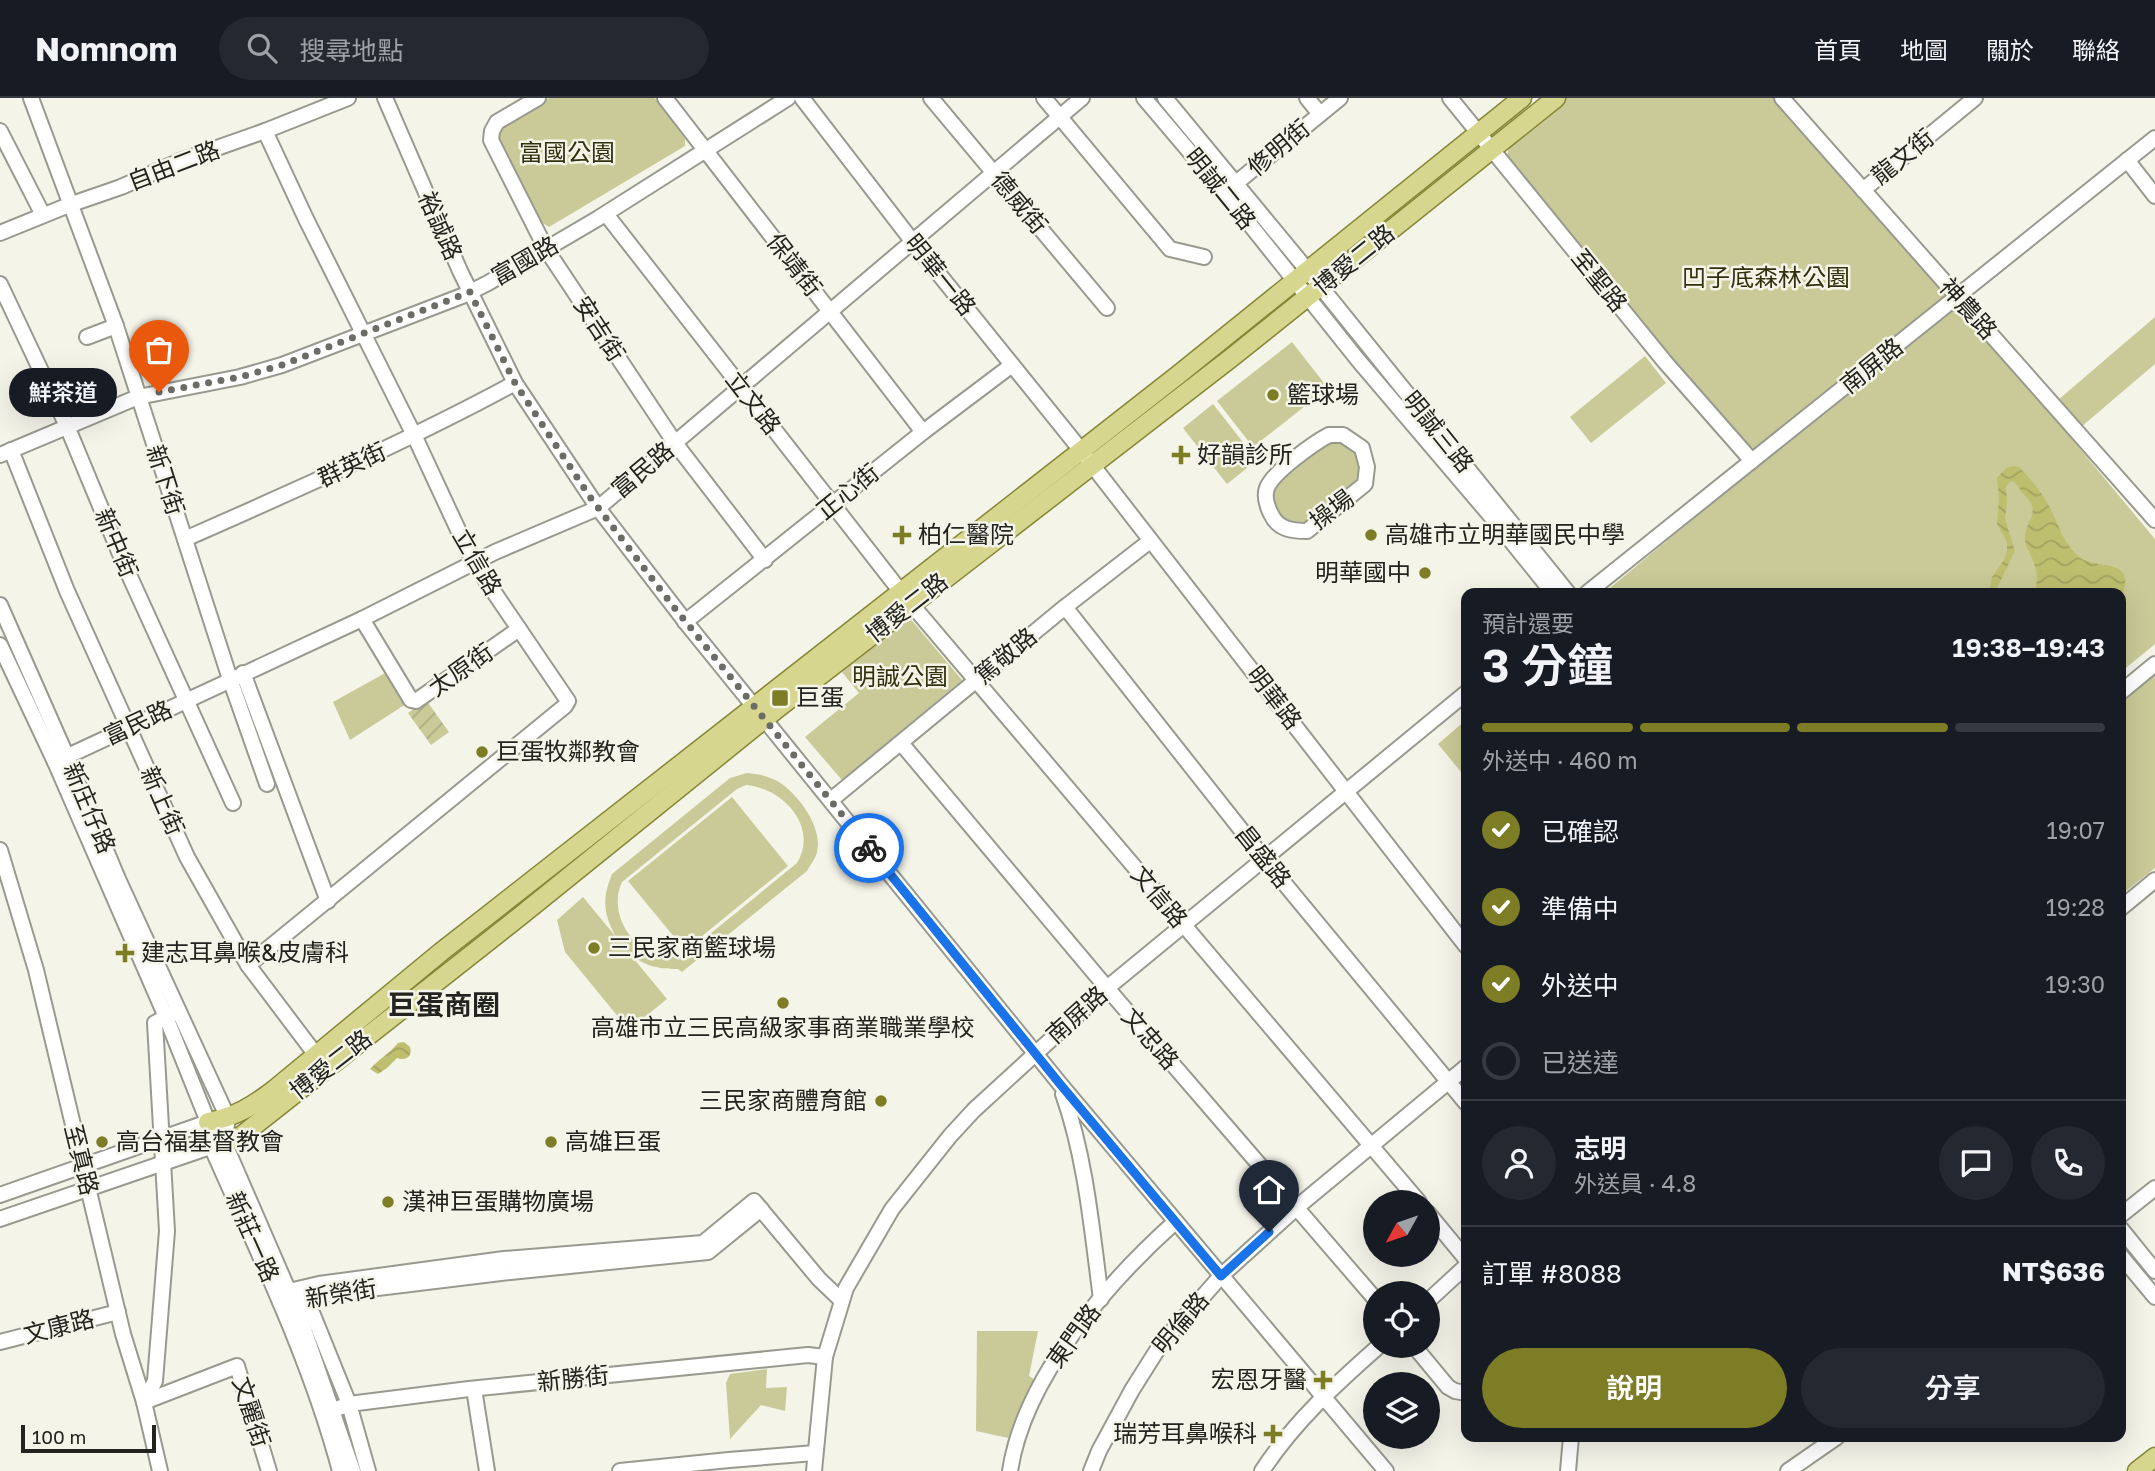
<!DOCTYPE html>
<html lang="zh-TW">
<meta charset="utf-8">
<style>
body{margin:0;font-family:"Golos Text","Noto Sans TC",sans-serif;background:#242831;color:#f1f3f6;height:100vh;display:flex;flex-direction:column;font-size:26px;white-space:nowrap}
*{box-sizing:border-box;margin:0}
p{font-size:23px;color:#9ea1a6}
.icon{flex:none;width:38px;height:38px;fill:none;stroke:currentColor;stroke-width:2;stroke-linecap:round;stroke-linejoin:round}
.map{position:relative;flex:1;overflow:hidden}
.details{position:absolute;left:1461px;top:490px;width:665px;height:854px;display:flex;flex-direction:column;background:#171b24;border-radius:14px;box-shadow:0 7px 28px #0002}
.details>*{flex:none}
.needle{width:46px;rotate:230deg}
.controls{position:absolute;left:1363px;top:1092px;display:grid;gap:14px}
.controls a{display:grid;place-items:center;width:77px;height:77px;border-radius:50%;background:#171b24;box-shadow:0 7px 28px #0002;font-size:35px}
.scale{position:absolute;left:21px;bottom:18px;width:135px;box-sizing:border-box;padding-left:7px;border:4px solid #23231f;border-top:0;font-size:19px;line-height:24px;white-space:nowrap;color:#23231f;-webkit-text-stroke:5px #f4f4e9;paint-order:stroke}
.pin{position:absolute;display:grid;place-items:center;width:60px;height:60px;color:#fff;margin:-72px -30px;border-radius:50% 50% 50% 0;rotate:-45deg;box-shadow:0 0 7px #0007}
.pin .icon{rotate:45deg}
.courier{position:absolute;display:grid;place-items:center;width:70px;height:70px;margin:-35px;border:5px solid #1a73e8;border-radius:50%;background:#fff;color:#222;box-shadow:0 2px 9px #0007}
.bubble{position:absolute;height:49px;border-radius:24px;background:#171b24;box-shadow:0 7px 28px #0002;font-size:23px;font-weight:600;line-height:49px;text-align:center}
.overview em{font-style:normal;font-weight:600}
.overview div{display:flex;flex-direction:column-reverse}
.overview{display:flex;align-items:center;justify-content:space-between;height:119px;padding:0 21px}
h1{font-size:46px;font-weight:600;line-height:52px}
.bar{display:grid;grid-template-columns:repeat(4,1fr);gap:10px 7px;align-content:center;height:84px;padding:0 21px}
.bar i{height:9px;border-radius:5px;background:#363941}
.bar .on{background:#7d7d26}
.bar p{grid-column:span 4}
.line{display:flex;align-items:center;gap:18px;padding:0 21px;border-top:2px solid #363941}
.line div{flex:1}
.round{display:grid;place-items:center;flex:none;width:74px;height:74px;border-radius:37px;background:#242831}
ol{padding:0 21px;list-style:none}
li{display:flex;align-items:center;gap:21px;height:77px}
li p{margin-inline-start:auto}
li .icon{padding:7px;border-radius:50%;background:#7d7d26;color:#fff;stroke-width:4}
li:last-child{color:#9ea1a6}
li i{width:38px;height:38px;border:4px solid #363941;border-radius:50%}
.primary-button{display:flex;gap:14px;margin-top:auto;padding:14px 21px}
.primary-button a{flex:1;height:80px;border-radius:42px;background:#7d7d26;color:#fff;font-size:28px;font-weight:600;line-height:80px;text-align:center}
.primary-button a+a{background:#242831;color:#f1f3f6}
header{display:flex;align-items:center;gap:42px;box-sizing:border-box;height:98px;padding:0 35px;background:#171b24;border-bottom:2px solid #363941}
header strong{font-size:33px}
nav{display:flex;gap:38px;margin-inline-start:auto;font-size:24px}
.search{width:490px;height:63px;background:#242831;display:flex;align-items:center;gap:18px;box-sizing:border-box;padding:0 24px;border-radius:38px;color:#9ea1a6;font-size:26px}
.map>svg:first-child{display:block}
.green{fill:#c9ca97;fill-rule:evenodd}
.garden{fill:url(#garden-furrows)}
.water{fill:url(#water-waves)}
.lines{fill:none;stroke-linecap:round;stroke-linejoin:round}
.minor-casing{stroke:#999a8f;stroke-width:18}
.major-casing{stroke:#868636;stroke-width:21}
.minor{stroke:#fff;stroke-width:14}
.major{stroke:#d6d68e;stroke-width:18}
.done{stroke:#6c6c66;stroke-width:7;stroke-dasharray:0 12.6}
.route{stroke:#1a73e8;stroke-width:9}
.poi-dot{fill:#7d7d26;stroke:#f4f4e9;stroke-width:2.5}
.labels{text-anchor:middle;stroke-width:5;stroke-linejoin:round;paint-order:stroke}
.street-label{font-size:24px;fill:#23231f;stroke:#f4f4e9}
.park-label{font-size:24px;fill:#31310e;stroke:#f4f4e9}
.poi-label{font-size:24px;fill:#23231f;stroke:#f4f4e9;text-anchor:start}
.quarter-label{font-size:28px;font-weight:bold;fill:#23231f;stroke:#f4f4e9}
</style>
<header>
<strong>Nomnom</strong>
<div class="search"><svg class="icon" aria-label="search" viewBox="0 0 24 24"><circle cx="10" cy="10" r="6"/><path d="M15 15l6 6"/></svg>搜尋地點</div>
<nav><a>首頁</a><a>地圖</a><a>關於</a><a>聯絡</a></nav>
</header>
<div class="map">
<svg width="2155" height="1373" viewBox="0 0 2155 1373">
<defs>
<pattern id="garden-furrows" width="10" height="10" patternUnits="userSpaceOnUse" patternTransform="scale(1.75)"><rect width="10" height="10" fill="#c9ca97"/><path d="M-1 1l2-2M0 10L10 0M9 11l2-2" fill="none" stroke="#acad82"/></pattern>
<pattern id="water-waves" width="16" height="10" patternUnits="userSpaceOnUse" patternTransform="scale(1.75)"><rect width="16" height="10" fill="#bdbe6e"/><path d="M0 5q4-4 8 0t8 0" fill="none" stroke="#a2a35f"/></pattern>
</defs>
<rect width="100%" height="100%" fill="#f4f4e9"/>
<g class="green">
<polygon points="549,0 655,0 685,41 685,48 549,129 541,124 497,36 500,29"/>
<polygon points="1566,0 1775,0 1950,197 1752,362 1506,62 1510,45"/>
<polygon points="1956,202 2155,441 2155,546 2121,574 2121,495 1604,495"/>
<polygon points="2155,219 2155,266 2081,329 2058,302"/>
<polygon points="1292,244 1328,290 1253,349 1217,303"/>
<polygon points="1645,258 1666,285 1591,345 1570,319"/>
<polygon points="1213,306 1257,362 1227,386 1183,330"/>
<path d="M1332,343C1355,343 1362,359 1361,379L1315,421L1298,430L1277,420L1271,398L1278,383L1315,352Z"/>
<polygon points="908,518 962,582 842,682 805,639 859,595 842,574"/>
<polygon points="2155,571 2155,770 2121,797 2121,599"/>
<polygon points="387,574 406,606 350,642 333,604"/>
<polygon points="1466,622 1466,680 1438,646"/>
<path d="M747,675C759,676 768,678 779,684C798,696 823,729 817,754C816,760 810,767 807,773L682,874L678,871C658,871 644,868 629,855L667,901L629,932L565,854L557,822L583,799L616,839C603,815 602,801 612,776L730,680ZM746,687C783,690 819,729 797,765L683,858C674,859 664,860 655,857C627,846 609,811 622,784L737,691Z"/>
<polygon points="732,699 788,768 685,852 628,783"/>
<polygon points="977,1233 1038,1233 1029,1278 1038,1284 1013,1341 976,1333"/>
<polygon points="767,1271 766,1290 787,1289 785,1313 761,1307 730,1341 726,1285 730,1276"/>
</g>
<polygon class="garden" points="426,602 449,634 431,647 408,615"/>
<g class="water">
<path d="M2013,368L2019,369C2031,381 2044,397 2051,412C2061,432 2061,441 2078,458C2095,474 2139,456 2121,501V495H2036C2036,486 2038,476 2035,468C2033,459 2026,451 2025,442C2024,421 2043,416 2025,398C2019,392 2019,386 2011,383L2006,388L2007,406L2005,421L2015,453L1996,492L1998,495H1988L1987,492L1990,489L1992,479L2004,462L2007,453V444L1997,426L1999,400L1997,380L2006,370Z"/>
<path d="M404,944L410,949C413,959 405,963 397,960L387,970L378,976L370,971C379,961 390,955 398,945Z"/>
</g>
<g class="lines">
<defs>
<g id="minor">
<polyline points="31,0 116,228 230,581 267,686"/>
<polyline points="385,0 460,173 515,285 598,410 688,527 1060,986 1386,1373"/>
<polyline points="538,0 497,24 492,33 491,42 546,151 675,345 765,462"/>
<polyline points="665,0 923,334"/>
<polyline points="802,0 913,144 1072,341 1466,848"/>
<polyline points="931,0 1107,210"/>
<polyline points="1044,0 1170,151 1204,159"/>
<polyline points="1144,0 1228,99 1358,262 1495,423 1553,495"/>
<polyline points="1165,0 1308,173 1568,495"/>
<polyline points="1307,0 1320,16"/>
<polyline points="1450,0 1665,264 1752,363"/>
<polyline points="1782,0 2155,422"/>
<polyline points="0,33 43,117"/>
<polyline points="2127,62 2155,98"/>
<polyline points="1230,90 1340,0"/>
<polyline points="1863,92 1975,0"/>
<polyline points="606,116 901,494 1419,1104"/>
<polyline points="0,135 69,107 121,89 180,63 265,33 348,0"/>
<polyline points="0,186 67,328 125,468 233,705"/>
<polyline points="87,239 116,228"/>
<path d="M1329,337H1343L1362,350L1367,369L1365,386L1307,433C1291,433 1278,431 1271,416C1267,408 1264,398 1267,390C1273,374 1314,345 1329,337Z"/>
<polyline points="11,352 67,493 187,759 248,867 316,957"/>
<polyline points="0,357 138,299 240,279 282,267 462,198 488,185 597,121 788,0"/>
<path d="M185,441C296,392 408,343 515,285"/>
<polyline points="1587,495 2155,40"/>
<polyline points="0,507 67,659 118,781 228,1020 224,1044"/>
<polyline points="1065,509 1265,762 1466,1005"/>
<polyline points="362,521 411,602 416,603 519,531"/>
<polyline points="685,524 923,334 1012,267"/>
<polyline points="0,547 55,664 166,919 208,1024 224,1044 299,1217 353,1373"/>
<polyline points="243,575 328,803"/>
<polyline points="2121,594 2155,566"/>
<polyline points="901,645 1107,890 1376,1202"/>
<polyline points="55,664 362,521 495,454 598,410 1082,0"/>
<polyline points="831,702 1065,509 1150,443"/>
<polyline points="0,752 36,872 123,1236 144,1304 160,1373"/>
<polyline points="2121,810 2155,782"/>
<polyline points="248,867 565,608 568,603 485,481 467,451 414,337 306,121 265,33"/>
<path d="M1063,996C1086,1061 1092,1133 1101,1201"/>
<path d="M209,1025L211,1048C258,1155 310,1260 340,1373"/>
<polyline points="0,1097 208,1024"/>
<polyline points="1428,1115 1466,1161"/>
<polyline points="2121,1117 2155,1090"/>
<polyline points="0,1121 219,1046"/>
<polyline points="2121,1131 2155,1173"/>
<polyline points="2121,1158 2155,1199"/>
<polyline points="1428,1203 1466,1168"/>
<polyline points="280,1204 289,1193 319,1186 504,1161 703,1145 754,1103 819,1181 841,1202"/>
<polyline points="285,1204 320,1197 510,1174 708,1154 761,1111"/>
<polyline points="295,1204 309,1207 349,1306 368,1373"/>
<polyline points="0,1244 118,1214"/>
<polyline points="1414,1248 1448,1289 1455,1293 1466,1295"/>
<polyline points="474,1291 487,1373"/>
<polyline points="144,1304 155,1283 167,1133 155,925 172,916"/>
<polyline points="144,1304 237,1268 269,1373"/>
<polyline points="324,1316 349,1306 469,1291 808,1257 825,1259"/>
<polyline points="620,1373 729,1362 815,1355"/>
<polyline points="814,1373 825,1259 846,1190 892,1111 950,1038 974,1012 1107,890 1466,595"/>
<path d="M1010,1373C1024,1280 1107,1185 1175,1124"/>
<polyline points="1091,1373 1099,1353 1132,1292 1161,1246 1221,1178 1296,1110 1466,969"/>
<path d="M1262,1373C1294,1324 1336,1286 1379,1248"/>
<polyline points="1568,1373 1571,1339"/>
<polyline points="1788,1373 1837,1339"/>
</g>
<g id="major">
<path d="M208,1024C235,1019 253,1008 275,991L441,854L1178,277L1522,0"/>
<polyline points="224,1044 241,1038 519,819 778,610 1231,260 1556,0"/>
<polyline points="2137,1373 2155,1359"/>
</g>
</defs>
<use href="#minor" class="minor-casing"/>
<use href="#major" class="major-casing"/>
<use href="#minor" class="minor"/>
<use href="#major" class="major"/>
</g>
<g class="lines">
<polyline class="done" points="159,294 240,279 282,267 470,194 515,285 590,399 673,508 869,750"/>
<polyline class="route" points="869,750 1060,986 1221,1178 1269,1134"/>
</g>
<g class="poi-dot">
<circle cx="1273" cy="297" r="7"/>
<path d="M1177.5 346.5h7v7h7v7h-7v7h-7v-7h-7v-7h7z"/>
<path d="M898.5 426.5h7v7h7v7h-7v7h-7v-7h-7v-7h7z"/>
<circle cx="1371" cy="437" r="7"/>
<circle cx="1425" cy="475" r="7"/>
<rect x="771" y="591" width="18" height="18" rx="3.5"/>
<circle cx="482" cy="654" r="7"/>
<circle cx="594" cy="850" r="7"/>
<path d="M121.5 844.5h7v7h7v7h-7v7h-7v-7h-7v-7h7z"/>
<circle cx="783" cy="905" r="7"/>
<circle cx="881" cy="1003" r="7"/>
<circle cx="102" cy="1044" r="7"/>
<circle cx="551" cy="1044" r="7"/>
<circle cx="388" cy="1104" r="7"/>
<path d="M1319.5 1271.5h7v7h7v7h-7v7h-7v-7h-7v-7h7z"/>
<path d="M1269.5 1325.5h7v7h7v7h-7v7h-7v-7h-7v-7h7z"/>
</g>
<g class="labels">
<g class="street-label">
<text transform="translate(1279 50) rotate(-40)" y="8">修明街</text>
<text transform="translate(1903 59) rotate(-39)" y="8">龍文街</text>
<text transform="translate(174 68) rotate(-21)" y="8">自由二路</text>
<text transform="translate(1220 91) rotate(51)" y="8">明誠二路</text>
<text transform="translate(1019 105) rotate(50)" y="8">德威街</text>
<text transform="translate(440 128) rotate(66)" y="8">裕誠路</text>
<text transform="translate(1354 162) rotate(-39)" y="8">博愛二路</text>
<text transform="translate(525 163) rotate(-30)" y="8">富國路</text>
<text transform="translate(794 167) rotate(52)" y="8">保靖街</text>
<text transform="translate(940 177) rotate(51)" y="8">明華一路</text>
<text transform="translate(1599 183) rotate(51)" y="8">至聖路</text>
<text transform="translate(1968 211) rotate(48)" y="8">神農路</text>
<text transform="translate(599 231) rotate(57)" y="8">安吉街</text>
<text transform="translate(1872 268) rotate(-39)" y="8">南屏路</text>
<text transform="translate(753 305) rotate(52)" y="8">立文路</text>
<text transform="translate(1438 334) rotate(51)" y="8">明誠三路</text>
<text transform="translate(352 367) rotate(-25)" y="8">群英街</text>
<text transform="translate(643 372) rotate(-40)" y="8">富民路</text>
<text transform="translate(165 382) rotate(72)" y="8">新下街</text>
<text transform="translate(848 394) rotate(-39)" y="8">正心街</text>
<text transform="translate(1332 412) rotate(-37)" y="8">操場</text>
<text transform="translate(116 445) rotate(67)" y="8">新中街</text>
<text transform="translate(477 464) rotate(60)" y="8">立信路</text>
<text transform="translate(907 510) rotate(-38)" y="8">博愛二路</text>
<text transform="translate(1006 558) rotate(-40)" y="8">篤敬路</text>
<text transform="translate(461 572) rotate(-35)" y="8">太原街</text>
<text transform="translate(1274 600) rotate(52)" y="8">明華路</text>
<text transform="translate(138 625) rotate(-25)" y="8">富民路</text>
<text transform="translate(162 703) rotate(66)" y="8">新上街</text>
<text transform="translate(89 710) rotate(67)" y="8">新庄仔路</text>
<text transform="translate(1263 759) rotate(51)" y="8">昌盛路</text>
<text transform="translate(1159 799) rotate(50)" y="8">文信路</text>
<text transform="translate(1077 917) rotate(-42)" y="8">南屏路</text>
<text transform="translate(1150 941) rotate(49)" y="8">文忠路</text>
<text transform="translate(331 967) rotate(-38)" y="8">博愛二路</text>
<text transform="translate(81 1062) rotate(76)" y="8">至真路</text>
<text transform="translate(252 1139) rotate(66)" y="8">新莊一路</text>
<text transform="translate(341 1196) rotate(-9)" y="8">新榮街</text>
<text transform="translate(1181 1225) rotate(-50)" y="8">明倫路</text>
<text transform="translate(59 1229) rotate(-14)" y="8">文康路</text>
<text transform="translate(1074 1238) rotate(-54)" y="8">東門路</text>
<text transform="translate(573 1281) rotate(-6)" y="8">新勝街</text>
<text transform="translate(251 1314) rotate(72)" y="8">文麗街</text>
</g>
<g class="park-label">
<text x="567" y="63">富國公園</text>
<text x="1766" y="188">凹子底森林公園</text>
<text x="900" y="587">明誠公園</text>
</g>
<g class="poi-label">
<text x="1287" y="305">籃球場</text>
<text x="1197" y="365">好韻診所</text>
<text x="918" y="445">柏仁醫院</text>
<text x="1385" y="445">高雄市立明華國民中學</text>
<text x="1411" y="483" text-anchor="end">明華國中</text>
<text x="796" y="608">巨蛋</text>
<text x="496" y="662">巨蛋牧鄰教會</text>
<text x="608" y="858">三民家商籃球場</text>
<text x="141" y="863">建志耳鼻喉&amp;皮膚科</text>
<text x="783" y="938" text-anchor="middle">高雄市立三民高級家事商業職業學校</text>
<text x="867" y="1011" text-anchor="end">三民家商體育館</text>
<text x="116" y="1052">高台福基督教會</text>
<text x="565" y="1052">高雄巨蛋</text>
<text x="402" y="1112">漢神巨蛋購物廣場</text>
<text x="1307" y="1290" text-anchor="end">宏恩牙醫</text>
<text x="1257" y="1344" text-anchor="end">瑞芳耳鼻喉科</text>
</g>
<g class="quarter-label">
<text x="444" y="917">巨蛋商圈</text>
</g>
</g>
</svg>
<div class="controls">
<a><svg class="needle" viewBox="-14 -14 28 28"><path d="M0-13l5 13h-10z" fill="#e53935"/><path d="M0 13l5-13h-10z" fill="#9ea1a6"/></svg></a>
<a><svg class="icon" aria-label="locate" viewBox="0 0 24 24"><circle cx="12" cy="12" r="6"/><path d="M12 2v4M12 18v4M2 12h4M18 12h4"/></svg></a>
<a><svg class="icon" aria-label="layers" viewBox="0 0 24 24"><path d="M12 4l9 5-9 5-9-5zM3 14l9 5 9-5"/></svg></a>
</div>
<div class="scale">100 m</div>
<div class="pin" style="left:159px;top:294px;background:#ea580c"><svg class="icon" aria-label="bag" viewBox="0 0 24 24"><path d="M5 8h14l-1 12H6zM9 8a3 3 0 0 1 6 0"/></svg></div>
<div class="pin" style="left:1269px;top:1134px;background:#1f2937"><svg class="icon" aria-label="home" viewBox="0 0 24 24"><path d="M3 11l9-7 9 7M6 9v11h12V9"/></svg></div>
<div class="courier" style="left:869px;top:750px"><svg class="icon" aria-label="bike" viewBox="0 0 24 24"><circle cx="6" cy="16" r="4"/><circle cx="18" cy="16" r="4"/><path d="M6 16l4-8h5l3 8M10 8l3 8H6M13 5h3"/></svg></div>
<div class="bubble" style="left:9px;top:270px;width:108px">鮮茶道</div>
<section class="details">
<div class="overview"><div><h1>3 分鐘</h1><p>預計還要</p></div><em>19:38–19:43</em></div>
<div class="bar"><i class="on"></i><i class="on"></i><i class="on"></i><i></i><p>外送中 · 460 m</p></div>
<ol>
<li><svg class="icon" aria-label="check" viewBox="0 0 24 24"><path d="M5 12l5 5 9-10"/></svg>已確認<p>19:07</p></li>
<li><svg class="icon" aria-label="check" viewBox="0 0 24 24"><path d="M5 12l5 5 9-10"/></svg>準備中<p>19:28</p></li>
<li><svg class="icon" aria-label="check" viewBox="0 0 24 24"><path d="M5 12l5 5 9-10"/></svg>外送中<p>19:30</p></li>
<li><i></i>已送達</li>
</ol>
<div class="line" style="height:126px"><a class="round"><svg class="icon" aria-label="person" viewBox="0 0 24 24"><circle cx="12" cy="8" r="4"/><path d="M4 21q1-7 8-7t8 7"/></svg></a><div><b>志明</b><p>外送員 · 4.8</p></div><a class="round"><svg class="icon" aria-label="chat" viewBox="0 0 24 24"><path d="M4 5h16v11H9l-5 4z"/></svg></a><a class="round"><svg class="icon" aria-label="phone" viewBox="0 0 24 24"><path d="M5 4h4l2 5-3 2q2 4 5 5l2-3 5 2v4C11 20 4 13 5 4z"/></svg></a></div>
<div class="line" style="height:91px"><div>訂單 #8088</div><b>NT$636</b></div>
<div class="primary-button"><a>說明</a><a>分享</a></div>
</section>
</div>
